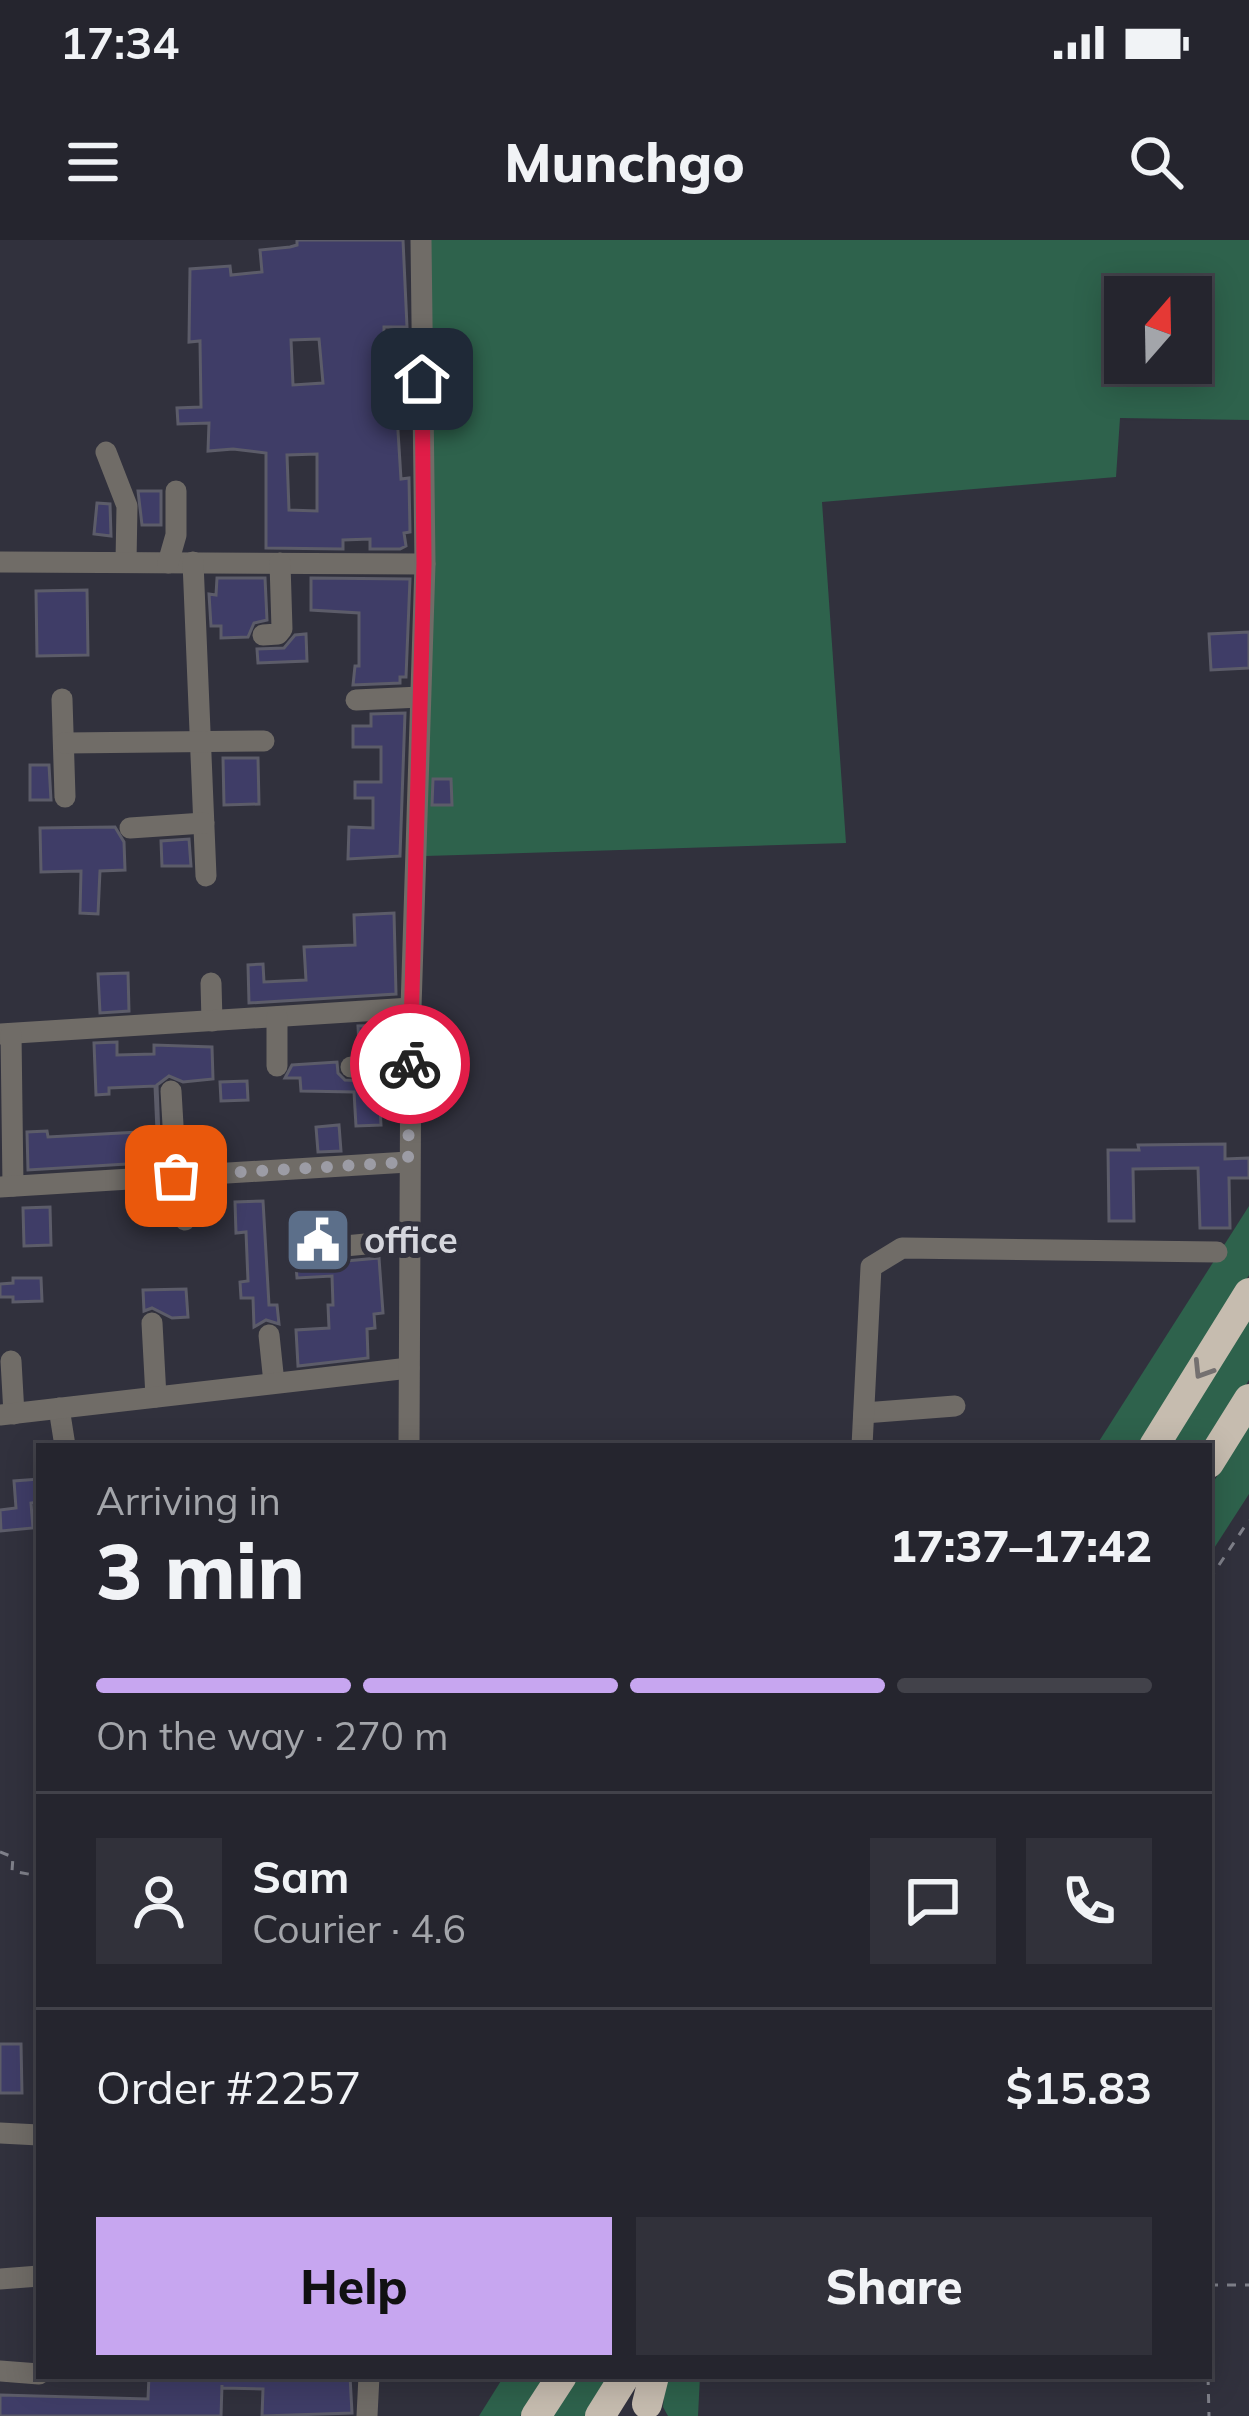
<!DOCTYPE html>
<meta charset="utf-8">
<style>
body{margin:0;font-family:Mulish,sans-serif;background:#31313a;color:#f1f3f6;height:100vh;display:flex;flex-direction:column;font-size:45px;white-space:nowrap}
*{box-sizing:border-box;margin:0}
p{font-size:39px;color:#a3a5aa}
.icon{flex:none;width:66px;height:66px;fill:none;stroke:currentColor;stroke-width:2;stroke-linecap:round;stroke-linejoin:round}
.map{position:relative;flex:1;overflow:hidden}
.sheet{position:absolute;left:36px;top:1203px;width:1176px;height:936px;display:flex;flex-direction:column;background:#25252e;border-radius:0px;box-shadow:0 6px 30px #0003,0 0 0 3px #42424a}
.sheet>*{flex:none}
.needle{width:78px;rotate:20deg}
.tools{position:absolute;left:1104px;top:36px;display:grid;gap:24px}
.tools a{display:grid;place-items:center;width:108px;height:108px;border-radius:0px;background:#25252e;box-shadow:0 6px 30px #0003,0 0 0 3px #42424a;font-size:60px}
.pin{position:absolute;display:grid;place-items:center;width:102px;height:102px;color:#fff;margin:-51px;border-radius:24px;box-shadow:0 6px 18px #0006}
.courier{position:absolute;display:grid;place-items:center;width:120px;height:120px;margin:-60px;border:9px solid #e11d48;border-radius:50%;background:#fff;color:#222;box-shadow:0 3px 15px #0007}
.overview em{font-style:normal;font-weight:800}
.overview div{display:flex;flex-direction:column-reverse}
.overview{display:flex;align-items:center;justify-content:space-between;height:204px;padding:0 60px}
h1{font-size:78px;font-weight:800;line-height:90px}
.bar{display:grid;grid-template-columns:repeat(4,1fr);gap:18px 12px;align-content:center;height:144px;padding:0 60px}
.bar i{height:15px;border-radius:9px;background:#42424a}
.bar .on{background:#c7a6f0}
.bar p{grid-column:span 4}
.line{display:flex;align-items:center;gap:30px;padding:0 60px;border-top:3px solid #42424a}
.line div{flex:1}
.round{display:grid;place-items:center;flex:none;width:126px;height:126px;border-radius:0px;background:#31313a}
.button{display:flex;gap:24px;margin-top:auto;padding:24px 60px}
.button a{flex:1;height:138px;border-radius:0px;background:#c7a6f0;color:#111;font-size:48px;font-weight:800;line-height:138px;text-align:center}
.button a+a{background:#31313a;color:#f1f3f6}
.status{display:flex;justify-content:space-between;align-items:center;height:84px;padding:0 60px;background:#25252e;direction:ltr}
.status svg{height:33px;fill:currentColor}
header{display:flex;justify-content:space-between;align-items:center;height:156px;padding:0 60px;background:#25252e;font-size:54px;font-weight:800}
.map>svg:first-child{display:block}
.green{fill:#2e624c;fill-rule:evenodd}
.building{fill:#3f3d67;stroke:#5c5c69;stroke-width:3;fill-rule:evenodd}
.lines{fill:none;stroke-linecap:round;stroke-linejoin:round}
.path{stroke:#7f808a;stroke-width:3;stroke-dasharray:9 9;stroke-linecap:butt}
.minor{stroke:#706c67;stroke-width:21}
.highway{stroke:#c6bcaf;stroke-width:30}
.oneway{stroke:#747070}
.done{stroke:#9c9ca5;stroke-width:12;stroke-dasharray:0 21.6}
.route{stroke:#e11d48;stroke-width:15}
.labels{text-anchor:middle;stroke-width:10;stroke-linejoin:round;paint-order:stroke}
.poi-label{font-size:36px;font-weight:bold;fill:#d5d6dd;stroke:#31313d;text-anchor:start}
</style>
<div class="status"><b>17:34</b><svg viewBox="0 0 49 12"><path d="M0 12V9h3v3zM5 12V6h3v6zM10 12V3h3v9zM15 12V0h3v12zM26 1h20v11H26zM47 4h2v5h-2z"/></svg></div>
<header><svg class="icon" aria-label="menu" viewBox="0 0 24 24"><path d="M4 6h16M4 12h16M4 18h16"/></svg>Munchgo<svg class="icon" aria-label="search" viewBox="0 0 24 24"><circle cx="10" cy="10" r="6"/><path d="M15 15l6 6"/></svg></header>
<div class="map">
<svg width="1249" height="2176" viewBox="0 0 1249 2176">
<rect width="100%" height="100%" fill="#31313d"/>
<g class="green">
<path d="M428,0H1249V180L1120,178L1116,237L822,262L846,603L425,616ZM1125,57H1191V123H1125Z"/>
<polygon points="1249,966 1249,1035 1141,1206 1096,1206"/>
<polygon points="1249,1076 1249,1140 1208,1206 1169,1206"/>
<polygon points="1249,1185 1249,1254 1209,1316 1209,1249"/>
<polygon points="504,2136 547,2136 520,2176 479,2176"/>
<polygon points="573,2136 616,2136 589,2176 548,2176"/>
<polygon points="666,2136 700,2136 698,2176 668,2176 663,2167"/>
</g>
<g class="building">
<path d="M297,0H403L407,87H384V117L407,116L408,158L396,159L401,239L409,238L410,292L404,293L406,306L400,309H370V299L343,300V309L266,308V213L233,209L208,211L209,183L178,184L177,168L201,167L200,101L189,102L190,29L230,26L231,35L262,32L260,10L290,7L297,5ZM319,99L323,143L293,145L291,100ZM317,214V271L289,270L287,215Z"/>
<polygon points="138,251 161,251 161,285 142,285"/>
<polygon points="97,263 110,264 111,296 94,294"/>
<polygon points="217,338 265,338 267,380 254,383 248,397 221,398 221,386 211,386 209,354 216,355"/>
<polygon points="311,338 410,339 406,437 400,437 400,443 353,445 355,426 359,426 359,373 311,370"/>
<polygon points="87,350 88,415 37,416 36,351"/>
<polygon points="1249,392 1249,428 1211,430 1209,394"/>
<polygon points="306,394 307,421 258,423 257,409 284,408 295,395"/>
<polygon points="405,473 400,616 348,619 349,587 373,588 373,558 355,558 355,542 381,542 381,507 353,507 353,486 371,486 371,474"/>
<polygon points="223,518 258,518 259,564 224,565"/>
<polygon points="30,525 49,525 51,560 30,560"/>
<polygon points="433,539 451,539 452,565 432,565"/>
<polygon points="115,587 124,602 125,630 100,631 98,674 80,673 81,631 41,632 40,588"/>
<polygon points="189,599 191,626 162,626 161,601"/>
<polygon points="394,673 396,754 249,763 248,725 263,724 264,742 306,740 304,707 355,705 354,675"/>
<polygon points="128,733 129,771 100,773 98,734"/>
<polygon points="385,785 386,804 359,805 358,786"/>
<polygon points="117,802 117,815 154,814 154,805 212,807 213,839 183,842 169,836 157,845 160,922 28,930 27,892 47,891 48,897 157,891 155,846 109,848 109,854 96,855 94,803"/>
<polygon points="337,822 338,833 345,840 390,842 390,850 379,851 381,885 356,886 354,852 301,851 300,838 285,838 292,825"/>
<polygon points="247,841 248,860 221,861 220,842"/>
<polygon points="339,885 341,911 318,912 316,887"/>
<polygon points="1225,904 1225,919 1249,918 1249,938 1229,938 1230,988 1200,988 1198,928 1133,929 1134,981 1109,981 1108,910 1139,910 1138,905"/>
<polygon points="263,961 269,1065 277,1065 279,1084 266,1080 254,1087 253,1058 241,1058 240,1042 248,1041 246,992 236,993 235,962"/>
<polygon points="50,967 51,1005 24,1006 23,968"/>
<polygon points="298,1011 302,1019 313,1024 379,1018 383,1073 374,1074 375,1088 367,1089 368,1118 298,1126 296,1090 329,1088 328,1065 333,1065 332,1036 297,1038 295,1012"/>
<polygon points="13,1038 41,1038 42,1061 13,1062 13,1057 0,1057 0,1044 13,1043"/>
<polygon points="186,1049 188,1077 172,1078 152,1068 144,1071 143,1050"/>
<polygon points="39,1239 39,1262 31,1263 33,1288 1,1291 0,1270 16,1268 14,1241"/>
<polygon points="0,1804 21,1804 22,1853 0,1853"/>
<polygon points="149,2136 350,2136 352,2173 262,2176 263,2149 222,2148 222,2145 221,2176 0,2176 0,2155 148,2159"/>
</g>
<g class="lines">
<g class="path">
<polyline points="1209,1340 1249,1280"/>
<polyline points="0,1612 13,1617 12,1631 39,1636"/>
<polyline points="1209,2045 1249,2045"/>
<polyline points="1208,2136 1209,2176"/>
</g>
<g class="minor">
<polyline points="106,212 127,266 126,322"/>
<polyline points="0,322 425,324"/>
<polyline points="193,322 206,636"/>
<polyline points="168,323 176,295 176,251"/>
<polyline points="263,395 278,394 282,389 280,323"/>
<polyline points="62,459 65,557"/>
<polyline points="356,460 420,457"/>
<polyline points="64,503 264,501"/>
<polyline points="130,588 204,583"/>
<polyline points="211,743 212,781"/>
<polyline points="0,794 411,768"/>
<polyline points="11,794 13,946"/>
<polyline points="277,826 277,777"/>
<polyline points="351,827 410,827"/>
<polyline points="171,851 176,936"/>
<polyline points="0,947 408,922"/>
<polyline points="185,980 192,935"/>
<polyline points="313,1009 408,1000"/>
<polyline points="152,1083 156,1157"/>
<polyline points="269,1095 274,1143"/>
<polyline points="11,1121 14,1174"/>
<polyline points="59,1168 65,1206"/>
<polyline points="864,1173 955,1166"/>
<polyline points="0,1175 409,1128"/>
<polyline points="409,1206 411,768 425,324 421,0"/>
<polyline points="862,1206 871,1027 902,1008 1217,1012"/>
<polyline points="0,1893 39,1895"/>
<polyline points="0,2039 39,2036"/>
<polyline points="0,2131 39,2134"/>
<polyline points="367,2176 369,2136"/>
</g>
<g class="highway">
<polyline points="1154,1206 1249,1053"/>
<polyline points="1209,1223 1249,1159"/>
<polyline points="647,2164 654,2136"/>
<polyline points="536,2176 562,2136"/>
<polyline points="600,2176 625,2136"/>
</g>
</g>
<defs><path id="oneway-chevron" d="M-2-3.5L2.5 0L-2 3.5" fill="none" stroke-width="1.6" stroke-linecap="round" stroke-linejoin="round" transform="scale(3)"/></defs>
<use class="oneway" href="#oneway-chevron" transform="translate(1202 1130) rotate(122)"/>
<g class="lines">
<polyline class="done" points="176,936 408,922 410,824"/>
<polyline class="route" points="410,824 424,323 422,139"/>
</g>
<defs>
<symbol id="civic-square" viewBox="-11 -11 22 22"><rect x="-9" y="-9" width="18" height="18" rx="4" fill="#5c6f8a" stroke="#31313d"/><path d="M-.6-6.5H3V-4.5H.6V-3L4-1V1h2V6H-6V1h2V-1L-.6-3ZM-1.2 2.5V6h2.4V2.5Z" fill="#fff"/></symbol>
</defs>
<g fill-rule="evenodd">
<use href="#civic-square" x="280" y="962" width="76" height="76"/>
</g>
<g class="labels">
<g class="poi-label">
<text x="364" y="1013">office</text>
</g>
</g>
</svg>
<div class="tools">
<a><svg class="needle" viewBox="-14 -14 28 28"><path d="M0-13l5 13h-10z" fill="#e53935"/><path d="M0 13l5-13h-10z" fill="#a3a5aa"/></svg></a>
</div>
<div class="pin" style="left:176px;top:936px;background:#ea580c"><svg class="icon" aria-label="bag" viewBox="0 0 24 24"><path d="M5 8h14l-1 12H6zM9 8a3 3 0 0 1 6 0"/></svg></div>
<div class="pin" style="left:422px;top:139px;background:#1f2937"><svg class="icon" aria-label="home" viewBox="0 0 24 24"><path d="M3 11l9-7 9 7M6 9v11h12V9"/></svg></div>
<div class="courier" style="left:410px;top:824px"><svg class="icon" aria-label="bike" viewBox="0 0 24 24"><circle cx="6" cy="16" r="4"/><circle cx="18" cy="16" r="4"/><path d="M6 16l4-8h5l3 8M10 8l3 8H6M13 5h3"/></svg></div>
<section class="sheet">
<div class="overview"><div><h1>3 min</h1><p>Arriving in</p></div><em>17:37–17:42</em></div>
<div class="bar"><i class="on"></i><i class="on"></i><i class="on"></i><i></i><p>On the way · 270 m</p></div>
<div class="line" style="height:216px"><a class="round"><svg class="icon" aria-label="person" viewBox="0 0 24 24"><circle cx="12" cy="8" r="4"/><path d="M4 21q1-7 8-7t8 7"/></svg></a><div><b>Sam</b><p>Courier · 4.6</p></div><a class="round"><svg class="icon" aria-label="chat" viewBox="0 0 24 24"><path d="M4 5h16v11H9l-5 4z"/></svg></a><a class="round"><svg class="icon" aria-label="phone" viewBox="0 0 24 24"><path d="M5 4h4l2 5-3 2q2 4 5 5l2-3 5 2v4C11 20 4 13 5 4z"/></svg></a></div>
<div class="line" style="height:156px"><div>Order #2257</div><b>$15.83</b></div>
<div class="button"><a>Help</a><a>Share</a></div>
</section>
</div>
